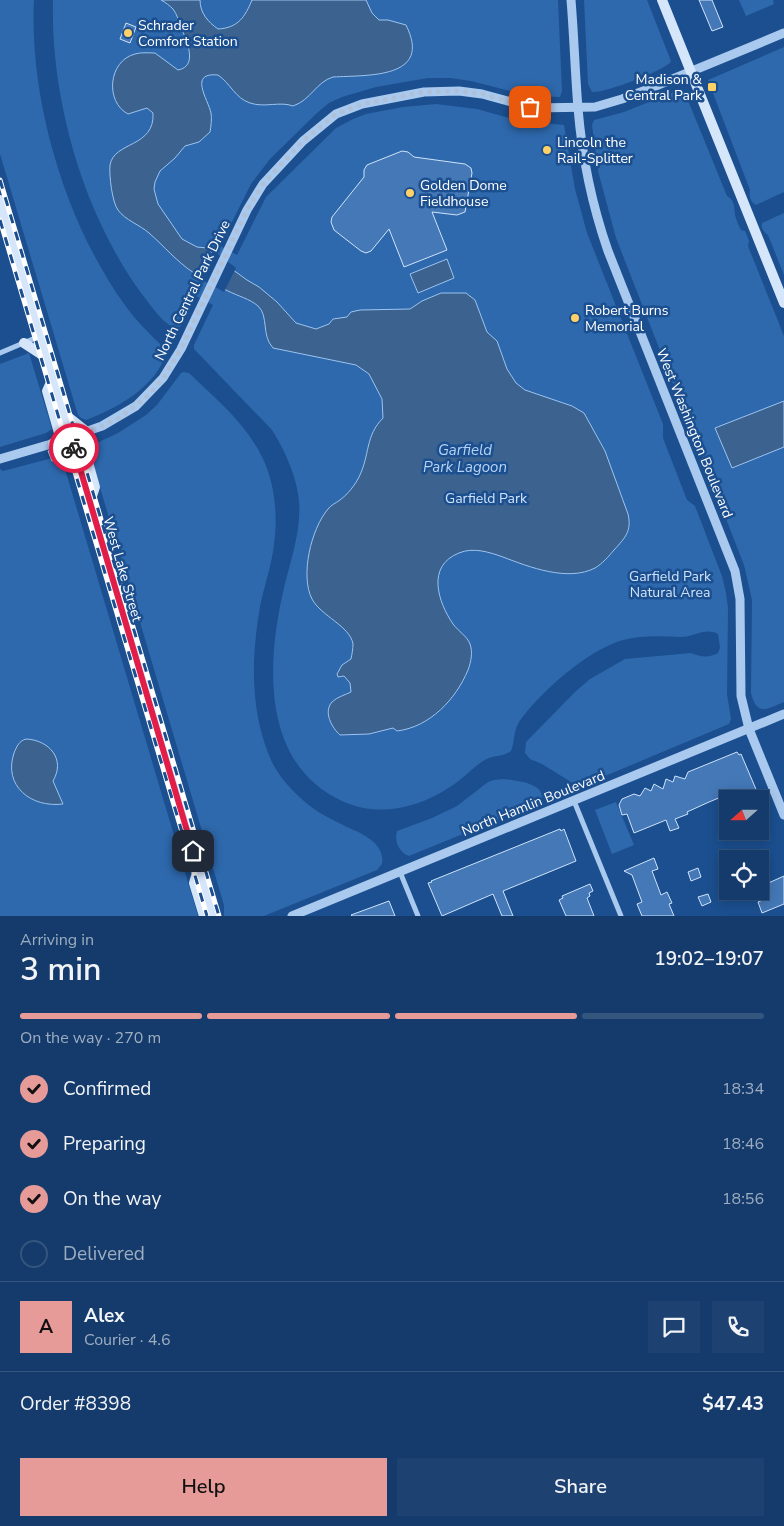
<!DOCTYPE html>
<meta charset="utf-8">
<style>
body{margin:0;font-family:"Nunito Sans",sans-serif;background:#1d4271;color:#f1f3f6;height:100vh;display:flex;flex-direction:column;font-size:19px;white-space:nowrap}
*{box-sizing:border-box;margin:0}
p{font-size:16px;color:#9dadc1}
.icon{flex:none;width:28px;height:28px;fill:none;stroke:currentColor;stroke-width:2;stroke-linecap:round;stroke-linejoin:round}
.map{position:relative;height:916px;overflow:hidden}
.drawer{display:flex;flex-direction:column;background:#143b6b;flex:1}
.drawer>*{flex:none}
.needle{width:32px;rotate:249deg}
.tools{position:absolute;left:719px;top:790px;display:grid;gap:10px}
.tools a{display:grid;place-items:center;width:50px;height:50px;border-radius:0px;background:#143b6b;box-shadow:0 2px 12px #0003,0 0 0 1px #33557e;font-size:25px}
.pin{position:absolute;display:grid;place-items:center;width:42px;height:42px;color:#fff;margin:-21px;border-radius:10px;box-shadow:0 2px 8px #0006}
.courier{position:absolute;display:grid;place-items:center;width:50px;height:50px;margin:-25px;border:4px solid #e11d48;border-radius:50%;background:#fff;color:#222;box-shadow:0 1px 6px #0007}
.overview em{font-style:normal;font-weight:600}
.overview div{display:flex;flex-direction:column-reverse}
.overview{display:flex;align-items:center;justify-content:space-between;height:85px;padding:0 20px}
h1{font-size:32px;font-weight:600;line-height:38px}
.bar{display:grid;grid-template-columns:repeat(4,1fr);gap:8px 5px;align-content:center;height:60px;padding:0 20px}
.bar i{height:6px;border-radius:4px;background:#33557e}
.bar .on{background:#e69b98}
.bar p{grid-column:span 4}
.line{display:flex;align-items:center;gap:12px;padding:0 20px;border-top:1px solid #33557e}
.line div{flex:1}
.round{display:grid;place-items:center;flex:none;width:52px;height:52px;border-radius:0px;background:#1d4271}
ol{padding:0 20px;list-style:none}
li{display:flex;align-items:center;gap:15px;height:55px}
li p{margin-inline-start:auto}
li .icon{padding:5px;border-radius:50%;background:#e69b98;color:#111;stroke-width:4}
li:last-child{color:#9dadc1}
li i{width:28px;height:28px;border:2px solid #33557e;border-radius:50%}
.button{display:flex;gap:10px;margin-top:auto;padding:10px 20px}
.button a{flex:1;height:58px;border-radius:0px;background:#e69b98;color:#111;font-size:20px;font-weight:600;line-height:58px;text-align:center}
.button a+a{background:#1d4271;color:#f1f3f6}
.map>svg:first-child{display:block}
.green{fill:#2e69ad}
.water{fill:#3c6290;stroke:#9cc4f0}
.pier{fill:#1b4f8f}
.building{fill:#4478b7;stroke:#cfe3fa}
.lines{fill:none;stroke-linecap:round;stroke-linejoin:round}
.minor{stroke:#a9c9ee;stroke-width:5}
.tertiary{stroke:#a9c9ee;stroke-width:9}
.secondary{stroke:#d6e6fa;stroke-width:10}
.rail-casing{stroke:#fff;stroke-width:5}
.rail{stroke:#1b4f8f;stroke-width:3;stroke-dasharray:9;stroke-linecap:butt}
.done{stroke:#afc1d8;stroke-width:5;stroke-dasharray:0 9}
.route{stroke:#e11d48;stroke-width:6}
.poi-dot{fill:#ffd166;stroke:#1b4f8f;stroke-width:2}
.labels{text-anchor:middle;stroke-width:5;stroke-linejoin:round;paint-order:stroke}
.poi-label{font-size:14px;fill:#fff;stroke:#1b4f8f;text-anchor:start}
.street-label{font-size:14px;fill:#fff;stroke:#1b4f8f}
.park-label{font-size:14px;fill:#cfe3fa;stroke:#1b4f8f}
.water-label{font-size:15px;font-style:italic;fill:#b5d3f5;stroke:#1b4f8f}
</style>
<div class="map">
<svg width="784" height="916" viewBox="0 0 784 916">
<rect width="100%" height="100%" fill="#1b4f8f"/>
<g class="green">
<path d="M0,0H34C29,99 65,220 122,301C134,319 150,334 165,349L166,352C158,386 116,409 86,420L81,418L78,415L0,154Z"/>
<path d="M53,0H558L562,91L560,97L529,96L471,81L450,78H428L376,87L342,97L329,103L317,113L270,159L251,184L220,246L237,255L266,197L336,128L353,119L366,114L403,107L436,104L477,109L520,121L564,125L575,189L587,233L663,424V438L687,500L695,506L722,576L726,593L728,608L727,694L731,719L729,724L579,787L542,764L530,759L525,753L526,742L575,692L590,679L625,659L691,653C701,657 709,658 718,653L720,648L718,634C706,627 694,637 681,637C662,636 642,635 623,640C589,649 539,693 519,722C513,732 515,742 511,751C504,757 492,755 483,761C471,769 462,780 450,787C418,808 378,818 342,801C264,765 266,670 282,597C289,563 304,528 298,493C294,471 284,449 272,430L194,349V345L213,305L196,296L181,326L178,328C168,329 154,310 148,302C85,222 50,101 53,0Z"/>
<path d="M584,0H647L671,61L670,63C659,72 606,93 592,92L588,84Z"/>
<polygon points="739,0 773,0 774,4 746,16"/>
<path d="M784,47V192L756,205C750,202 749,196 750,190L708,80Z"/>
<path d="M679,90L685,93L727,196C737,202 733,209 736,218C737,222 739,226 741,230L745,231L749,241L748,246L784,336V702C767,709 757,717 751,693L752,600L744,565L616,238L598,171L592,125L594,120L624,112Z"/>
<path d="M784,213V275L768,235C764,232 761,229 762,223Z"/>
<polygon points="29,353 52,429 46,433 0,447 0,364"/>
<path d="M184,372L189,373C216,399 247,424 263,459C275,484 278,516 274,544C272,565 264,586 260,607C251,658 250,712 271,760C279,778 295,794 310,806C319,813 329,818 339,823C356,832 386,840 382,864L377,870L264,916H224V905L88,447L118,433L146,415L157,405L181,373Z"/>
<polygon points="60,456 62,459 198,916 0,916 0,469 3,471"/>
<path d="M504,779C517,781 548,783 541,802L409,856C399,852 394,841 397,831L432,818L457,806L488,782L494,780Z"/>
<polygon points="616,802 634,845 612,854 595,810"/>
</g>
<g class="water">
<path d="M161,0H200C200,13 208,22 218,29C238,28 245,17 252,0H366L372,13L379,20H388L406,25C433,79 368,75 333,77C316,82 311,100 293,106C280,101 265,108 250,103C235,98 231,84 218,75C188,72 208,99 211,113C212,119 211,126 210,132L199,142L185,146L175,158L160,171L155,182L154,189L158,204L182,239L197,247L207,248L218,259L247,280L259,287L277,302L296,323L316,329L329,324L333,319L347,317L351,312L360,310L410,309L422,301L441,293H466L475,300L487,332L497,341L507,369L516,383L525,390L572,406L584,413L605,451L628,514C632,531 625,538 614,550C609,556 602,564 595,568C568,582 529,567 503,557C489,552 473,547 459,553C426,566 438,602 453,624C458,631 467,636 470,644C473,652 471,662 468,670C456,699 430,727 397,731L393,728L369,734L340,735C332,728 323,712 332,702C337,697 345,695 351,692L350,683L344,676L338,677L337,674L342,665L351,659C352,654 353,649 353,644C350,626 321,616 312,599C300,576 311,529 328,509C331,505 336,503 340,500C348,494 355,485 359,477C370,455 365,436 383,418L382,399L369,374L356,365L273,348C261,335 269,316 258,306C250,299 238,296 228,291C217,286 205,279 194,273C177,262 164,246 149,233C140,225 125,220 118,210C112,202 109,175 110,165C114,141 155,148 153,113L147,108L128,114C105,102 108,61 135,54C141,52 149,53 155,53L178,70C199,66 186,40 181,27C179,22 177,14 173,9C170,6 165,2 161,0Z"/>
<polygon points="447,259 454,278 418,293 410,274"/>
<polygon points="784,401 784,447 732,468 715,428"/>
<path d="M26,739C49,740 66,759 53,781L63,804C31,808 3,786 14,753C17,746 19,741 26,739Z"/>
</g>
<polygon class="pier" points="213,250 236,268 224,292 199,278"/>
<g class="building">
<polygon points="699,0 712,0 723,27 712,31"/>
<polygon points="126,23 136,27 130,43 120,39"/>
<polygon points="402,151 408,152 414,157 465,164 471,168 472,173 465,212 457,215 432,212 447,250 404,267 389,229 371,251 366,253 361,251 334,230 331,222 332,217 364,177 364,170 367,165"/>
<polygon points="94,435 97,447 93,448 96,457 94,458 88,439"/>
<polygon points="51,450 70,465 71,465 60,468 57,460 52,461 48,451"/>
<polygon points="737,752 739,755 741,754 758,794 749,799 728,799 726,795 709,802 687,812 688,814 675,819 679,828 670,831 666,820 634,833 627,814 622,815 619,805 622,799 634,794 640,796 645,788 651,791 654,784 663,789 666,779 673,782 675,776 685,779 688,772"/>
<polygon points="560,829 561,831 564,829 576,861 503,891 513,916 502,916 493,894 442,916 428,883 432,882 431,881"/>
<polygon points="654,858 658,869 652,871 661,895 667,892 672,903 669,904 674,916 642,916 637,904 642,902 632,875 624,871"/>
<polygon points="698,868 701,877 691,881 688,872"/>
<polygon points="784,876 784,904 762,913 758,902 765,899 760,888 764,886 764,885"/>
<polygon points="590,884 593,891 589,893 590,896 587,898 594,916 566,916 559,900 563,898 562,896"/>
<polygon points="708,894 711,902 702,906 698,897"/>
<polygon points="389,901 395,916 352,916 351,915"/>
</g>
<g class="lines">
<g class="minor">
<polyline points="0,353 40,336"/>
<polyline points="574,801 621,916"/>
<polyline points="400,872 418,916"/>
</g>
<g class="tertiary">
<path d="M571,0C574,36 575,72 578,108C582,157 592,205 608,251L735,571L740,599L741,696L749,729L784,815"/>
<polyline points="82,433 102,426 136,406 163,378 181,349 247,210 263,184 303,141 336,114 362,104 424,92 459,91 482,94 534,108 595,107 622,99 646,90 784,33"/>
<polyline points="0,459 58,442"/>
<polyline points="292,916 784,714"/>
</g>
<g class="secondary">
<polyline points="662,0 784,303"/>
<polyline points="0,200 212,916"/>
<polyline points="24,343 47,358"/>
<polyline points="53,378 47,391 61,440"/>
<polyline points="63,413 87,432"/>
<polyline points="80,434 95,487 90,502"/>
<polyline points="53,443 77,461"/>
<polyline points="198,869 194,883 204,916"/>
</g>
<defs>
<g id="rail">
<polyline points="0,180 219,916"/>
<polyline points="0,220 207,916"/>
</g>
</defs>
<use href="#rail" class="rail-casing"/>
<use href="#rail" class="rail"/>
</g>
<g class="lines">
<polyline class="done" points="74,448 70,438 102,426 119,418 149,395 163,378 181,349 247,210 263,184 303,141 336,114 362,104 424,92 459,91 482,94 530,107"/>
<polyline class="route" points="74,448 193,851"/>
</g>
<g class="poi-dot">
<circle cx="128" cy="33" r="5"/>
<rect x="707" y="82" width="10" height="10" rx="2.5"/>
<circle cx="547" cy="150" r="5"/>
<circle cx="410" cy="193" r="5"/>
<circle cx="575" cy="318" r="5"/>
</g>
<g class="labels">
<g class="poi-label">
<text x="138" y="30">Schrader<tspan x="138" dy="16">Comfort Station</tspan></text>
<text x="702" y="84" text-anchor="end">Madison &amp;<tspan x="702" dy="16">Central Park</tspan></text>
<text x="557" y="147">Lincoln the<tspan x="557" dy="16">Rail-Splitter</tspan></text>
<text x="420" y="190">Golden Dome<tspan x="420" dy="16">Fieldhouse</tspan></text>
<text x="585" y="315">Robert Burns<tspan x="585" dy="16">Memorial</tspan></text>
</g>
<g class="street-label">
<text transform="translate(192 290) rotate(-64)" y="5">North Central Park Drive</text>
<text transform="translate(695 433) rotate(68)" y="5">West Washington Boulevard</text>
<text transform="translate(123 569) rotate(74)" y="5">West Lake Street</text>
<text transform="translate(533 803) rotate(-22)" y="5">North Hamlin Boulevard</text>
</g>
<g class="park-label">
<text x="486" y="503">Garfield Park</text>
<text x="670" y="581">Garfield Park<tspan x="670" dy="16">Natural Area</tspan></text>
</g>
<g class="water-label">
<text x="465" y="455">Garfield<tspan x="465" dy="17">Park Lagoon</tspan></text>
</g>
</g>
</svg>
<div class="tools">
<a><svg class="needle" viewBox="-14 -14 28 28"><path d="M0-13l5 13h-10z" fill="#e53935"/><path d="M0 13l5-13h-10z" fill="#9dadc1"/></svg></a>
<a><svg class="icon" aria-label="locate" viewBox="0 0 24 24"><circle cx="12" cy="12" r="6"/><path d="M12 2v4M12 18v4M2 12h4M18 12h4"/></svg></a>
</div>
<div class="pin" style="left:530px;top:107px;background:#ea580c"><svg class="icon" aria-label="bag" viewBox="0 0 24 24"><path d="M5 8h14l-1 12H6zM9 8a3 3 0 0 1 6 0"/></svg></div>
<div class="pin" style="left:193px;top:851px;background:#1f2937"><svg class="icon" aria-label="home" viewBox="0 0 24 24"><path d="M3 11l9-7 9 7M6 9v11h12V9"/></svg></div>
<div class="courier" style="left:74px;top:448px"><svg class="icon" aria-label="bike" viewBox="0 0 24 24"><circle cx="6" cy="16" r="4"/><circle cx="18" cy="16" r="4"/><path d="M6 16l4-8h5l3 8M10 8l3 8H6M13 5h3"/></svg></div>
</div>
<section class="drawer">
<div class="overview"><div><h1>3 min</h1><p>Arriving in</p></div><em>19:02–19:07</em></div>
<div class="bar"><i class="on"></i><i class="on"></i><i class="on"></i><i></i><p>On the way · 270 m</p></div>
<ol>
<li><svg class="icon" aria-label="check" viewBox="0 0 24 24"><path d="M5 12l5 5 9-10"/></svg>Confirmed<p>18:34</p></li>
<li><svg class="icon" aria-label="check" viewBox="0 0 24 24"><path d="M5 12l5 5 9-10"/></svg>Preparing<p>18:46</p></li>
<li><svg class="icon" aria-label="check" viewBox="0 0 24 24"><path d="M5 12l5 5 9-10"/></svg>On the way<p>18:56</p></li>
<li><i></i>Delivered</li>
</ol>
<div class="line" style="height:90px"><b class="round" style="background:#e69b98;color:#111">A</b><div><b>Alex</b><p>Courier · 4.6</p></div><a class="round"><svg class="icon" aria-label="chat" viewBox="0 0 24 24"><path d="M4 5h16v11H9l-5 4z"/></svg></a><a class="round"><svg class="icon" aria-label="phone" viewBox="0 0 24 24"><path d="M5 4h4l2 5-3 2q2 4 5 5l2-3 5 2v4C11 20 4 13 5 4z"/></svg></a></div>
<div class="line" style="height:65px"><div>Order #8398</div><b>$47.43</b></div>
<div class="button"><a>Help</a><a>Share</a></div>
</section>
